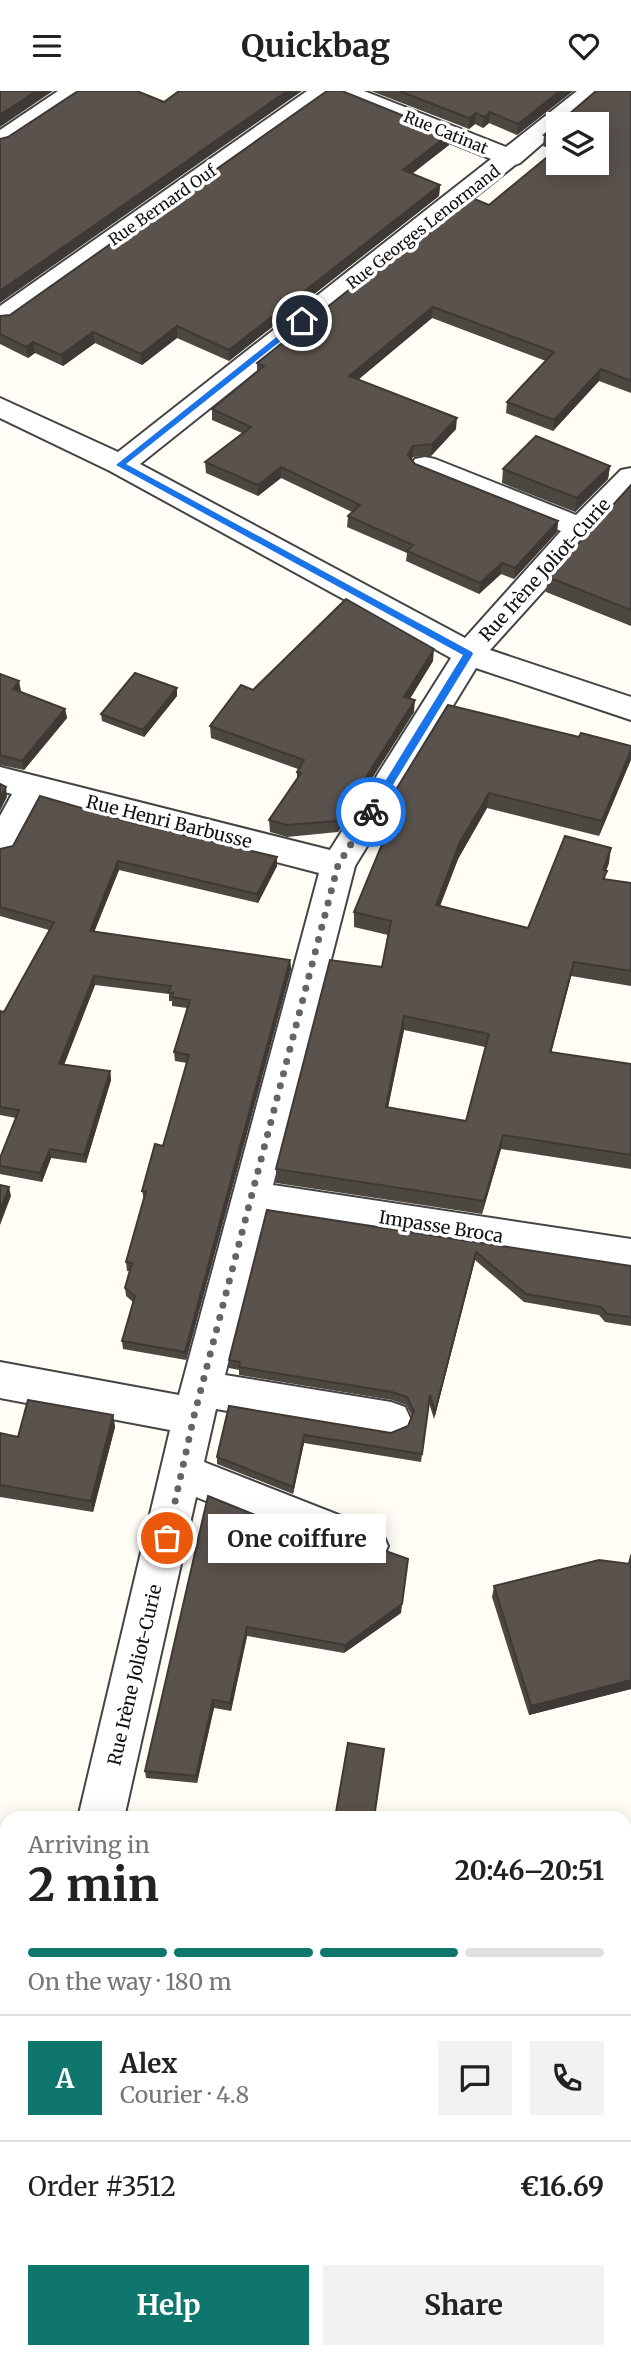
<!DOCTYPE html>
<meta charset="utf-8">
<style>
body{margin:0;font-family:Merriweather,serif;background:#f2f2f2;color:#222;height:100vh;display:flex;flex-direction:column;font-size:26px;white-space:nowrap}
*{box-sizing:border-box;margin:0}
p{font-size:23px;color:#767676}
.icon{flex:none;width:38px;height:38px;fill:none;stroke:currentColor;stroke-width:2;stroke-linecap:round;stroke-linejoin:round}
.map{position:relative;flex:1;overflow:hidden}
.drawer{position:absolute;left:0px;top:1720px;width:632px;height:548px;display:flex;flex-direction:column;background:#fff;border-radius:21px 21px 0 0;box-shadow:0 4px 18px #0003}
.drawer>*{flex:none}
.buttons{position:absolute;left:546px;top:21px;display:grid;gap:14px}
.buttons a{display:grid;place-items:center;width:63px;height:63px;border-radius:0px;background:#fff;box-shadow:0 4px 18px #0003;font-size:35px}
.pin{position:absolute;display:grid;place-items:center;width:60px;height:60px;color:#fff;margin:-30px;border:4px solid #fff;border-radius:50%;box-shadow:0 2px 7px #0007}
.courier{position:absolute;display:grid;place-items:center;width:70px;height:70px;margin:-35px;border:5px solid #1a73e8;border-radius:50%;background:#fff;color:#222;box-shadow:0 2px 9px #0007}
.bubble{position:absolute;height:49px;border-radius:0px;background:#fff;box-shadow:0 4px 18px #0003;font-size:23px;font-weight:700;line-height:49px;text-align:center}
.overview em{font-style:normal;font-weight:700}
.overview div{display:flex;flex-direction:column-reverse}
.overview{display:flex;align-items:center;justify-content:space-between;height:119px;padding:0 28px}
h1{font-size:46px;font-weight:700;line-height:52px}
.bar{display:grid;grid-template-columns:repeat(4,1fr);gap:10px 7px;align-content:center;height:84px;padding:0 28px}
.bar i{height:9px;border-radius:5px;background:#e0e0e0}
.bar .current{background:#0f766e}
.bar p{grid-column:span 4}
.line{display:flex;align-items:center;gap:18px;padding:0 28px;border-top:2px solid #e0e0e0}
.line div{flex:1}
.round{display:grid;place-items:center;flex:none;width:74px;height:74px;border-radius:0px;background:#f2f2f2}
.button{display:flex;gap:14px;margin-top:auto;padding:14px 28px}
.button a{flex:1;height:80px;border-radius:0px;background:#0f766e;color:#fff;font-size:28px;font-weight:700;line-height:80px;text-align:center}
.button a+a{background:#f2f2f2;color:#222}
header{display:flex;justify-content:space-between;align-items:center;height:91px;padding:0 28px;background:#fff;font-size:32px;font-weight:700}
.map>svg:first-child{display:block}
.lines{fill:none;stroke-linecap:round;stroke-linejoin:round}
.minor-casing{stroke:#444;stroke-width:4}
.minor{fill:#fff;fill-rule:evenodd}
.wall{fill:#4d4742;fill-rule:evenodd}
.shaded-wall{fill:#3f3936}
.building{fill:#5a524d;stroke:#3f3936;stroke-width:2;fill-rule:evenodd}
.route{fill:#1a73e8}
.done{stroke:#646461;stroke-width:7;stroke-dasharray:0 12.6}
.labels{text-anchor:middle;stroke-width:7;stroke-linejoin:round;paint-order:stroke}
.far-street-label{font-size:16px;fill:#111;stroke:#fff}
.street-label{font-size:18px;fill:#111;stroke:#fff}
</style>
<header><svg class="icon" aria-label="menu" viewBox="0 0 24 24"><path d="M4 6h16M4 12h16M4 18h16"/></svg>Quickbag<svg class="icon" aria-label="heart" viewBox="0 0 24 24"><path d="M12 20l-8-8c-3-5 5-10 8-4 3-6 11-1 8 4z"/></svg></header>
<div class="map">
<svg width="631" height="2267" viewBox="0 0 631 2267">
<rect width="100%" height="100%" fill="#fffdf5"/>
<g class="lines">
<defs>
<g id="minor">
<polygon points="58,0 86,0 83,5 9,55 0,58 0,39"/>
<polygon points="307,0 364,0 506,56 577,0 604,0 565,33 558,33 558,39 520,72 515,74 140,373 465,547 561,440 415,382 410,375 415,368 425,366 435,368 576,424 621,379 631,377 631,403 490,559 631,606 631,629 476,577 355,775 273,1094 631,1148 631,1180 265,1125 225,1284 391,1311 405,1316 411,1329 405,1342 391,1347 216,1318 204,1371 382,1441 388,1455 382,1469 367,1475 196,1406 124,1727 78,1727 170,1339 0,1307 0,1271 179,1304 319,782 41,710 12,763 0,766 0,725 12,703 0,700 0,676 330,759 451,567 110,380 0,327 0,307 118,361 491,68 332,4 10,233 0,235 0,215"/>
<polygon points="7,1954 7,2006 0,2009 0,1957"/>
<polygon points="631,2040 631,2091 625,2093 625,2043"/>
<polygon points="410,2261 463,2261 465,2267 412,2267"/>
</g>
</defs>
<use href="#minor" class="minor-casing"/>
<use href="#minor" class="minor"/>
</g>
<g class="wall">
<polygon points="371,0 573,0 517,44 489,32 483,37 475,33 469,38"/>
<path d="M631,0V302L599,290L553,340L506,322L507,311L546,270L432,227L358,289L456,338L431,365L413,366L411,369L415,373L558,430L557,441L514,488L501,483L479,503L406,470L407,462L347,436L348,425L352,421L281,387L258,405L206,382L205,371L242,342L212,329V318L257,281V272L489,114L555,60L543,55L544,44L568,24ZM558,33L597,72H558Z"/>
<polygon points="449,43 449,54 412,83 440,94 439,105 229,270 177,247 142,274 95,252 63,275 35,262 28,267 0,253 0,225 10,224"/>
<polygon points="610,375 608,388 575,421 502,392 503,378"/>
<polygon points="631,394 631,535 546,501 548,486"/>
<polygon points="433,570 410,608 414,621 338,741 287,746 270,741 269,729 297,689 297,681 298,678 211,647 210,635 253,599"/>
<polygon points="0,583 20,601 65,618 67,627 24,679 0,674"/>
<polygon points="177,605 144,646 102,630 101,623"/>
<path d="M579,646L631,655V669L599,745L487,717L458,768L440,815L528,837L609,772L606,780L605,788L631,792V895L571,885L551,961L631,973V1078L501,1058L482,1123L276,1092V1078L382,876L388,844L354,836V821L389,737L381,738V723ZM404,939L485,956L466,1030L388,1017Z"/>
<polygon points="0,758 277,775 258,812 119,779 94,841 290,869 291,878 186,1269 123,1258 122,1250 133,1211 126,1205 125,1197 130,1180 127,1180 126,1171 144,1108 142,1100 163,1055 187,972 175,970 174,961 187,917 172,915 172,910 169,910 169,903 95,894 64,973 110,980 111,989 86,1072 51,1067 42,1091 0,1083 0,1067 16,1027 0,1024 0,920 4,921 49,839 0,825"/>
<polygon points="267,1119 631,1175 631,1235 605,1231 599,1224 524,1211 475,1169 434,1328 429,1312 421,1371 304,1352 293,1403 217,1373 217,1366 229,1315 391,1342 408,1335 412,1325 406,1314 392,1309 239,1284 239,1279 229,1277 229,1269"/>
<polygon points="113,1324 115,1336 93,1421 0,1406 0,1342 18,1346"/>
<polygon points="631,1462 631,1598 529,1624 492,1506 494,1495 628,1472"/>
<polygon points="189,1488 401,1522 344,1562 247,1545 231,1620 214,1617 197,1692 146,1687 145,1680"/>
<polygon points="625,1817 631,1817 631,1902 625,1901"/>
</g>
<g class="shaded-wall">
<polygon points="36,0 53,0 0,36 0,24"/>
<polygon points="287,0 302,0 0,212 0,200"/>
<polygon points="560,0 573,0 517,44 518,33"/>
<polygon points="490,21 489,32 483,37 484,26"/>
<polygon points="476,22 475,33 469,38 469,27"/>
<polygon points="449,43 449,54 402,90 403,79"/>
<polygon points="440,94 439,105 229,270 229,259"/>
<polygon points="433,216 432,227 349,296 349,285"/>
<polygon points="177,235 177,247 142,274 141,263"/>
<polygon points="93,241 95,252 63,275 61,264"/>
<polygon points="33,251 35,262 28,267 26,256"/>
<polygon points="601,278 599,290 553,340 554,329"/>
<polygon points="457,327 456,338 431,365 432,353"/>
<polygon points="413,355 413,366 407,375 408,364"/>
<polygon points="610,375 608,388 575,421 577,407"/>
<polygon points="281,376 281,387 258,405 258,394"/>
<polygon points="558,430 557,441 514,488 515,477"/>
<polygon points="502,472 501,483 479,503 480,492"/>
<polygon points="434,558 433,570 403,618 404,606"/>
<polygon points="19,590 21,600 14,608 13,598"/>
<polygon points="177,597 177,605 144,646 143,639"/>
<polygon points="415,609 414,621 338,741 338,730"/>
<polygon points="65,618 67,627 24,679 22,670"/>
<polygon points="631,659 630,670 599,745 602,730"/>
<polygon points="6,696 7,706 0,720 0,707"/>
<polygon points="489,702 487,717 458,768 435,828 436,814 459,753"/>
<polygon points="611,757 609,772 600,794 603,779"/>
<polygon points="277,766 277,775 258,812 257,803"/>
<polygon points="118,770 119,779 91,849 90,840"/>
<polygon points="290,869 291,878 186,1269 185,1261"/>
<polygon points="574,871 571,885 548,975 550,961"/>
<polygon points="94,885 95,894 61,982 59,973"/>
<polygon points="404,925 404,939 385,1030 386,1016"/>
<polygon points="110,980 111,989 86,1072 84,1064"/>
<polygon points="503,1044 501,1058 482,1123 484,1110"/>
<polygon points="50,1058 51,1067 42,1091 40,1082"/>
<polygon points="9,1096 11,1105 0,1134 0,1120"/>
<polygon points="476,1161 475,1169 434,1328 435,1321"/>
<polygon points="113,1324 115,1336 93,1421 91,1410"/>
<polygon points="304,1344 304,1352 293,1403 293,1396"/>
<polygon points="408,1468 401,1522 344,1562 345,1554"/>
<polygon points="247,1536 247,1545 231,1620 230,1612"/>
<polygon points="631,1589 631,1598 529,1624 531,1615"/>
<polygon points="213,1609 214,1617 197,1692 196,1685"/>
</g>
<g class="building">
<polygon points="0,0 36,0 0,24"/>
<polygon points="78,0 137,0 164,11 179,0 287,0 0,200 0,48 8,46"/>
<polygon points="327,0 342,0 449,43 403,79 440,94 229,259 177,235 141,263 93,241 61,264 33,251 26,256 0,243 0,225 10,224"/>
<polygon points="399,0 560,0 518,33 490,21 484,26 476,22 469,27"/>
<polygon points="596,0 631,0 631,290 601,278 554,329 507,311 554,261 433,216 349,285 457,327 432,353 413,355 408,364 415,373 558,430 515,477 502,472 480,492 407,460 413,454 348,425 360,414 281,376 258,394 205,371 251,336 212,318 264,275 257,272 467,105 489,114 558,57 558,72 597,72 597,33 558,33 558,50 544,44 561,30 562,25 568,24"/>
<polygon points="536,345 610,375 577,407 503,378"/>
<polygon points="631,394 631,519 548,486"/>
<polygon points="346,508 434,558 404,606 415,609 338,730 287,734 269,729 301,682 297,681 304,669 210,635 241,594 253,599"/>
<polygon points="135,582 177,597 143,639 101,623"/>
<polygon points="0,583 19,590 13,598 65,618 22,670 0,664"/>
<path d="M448,614L579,646L581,642L631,655V659L602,730L489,702L459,753L436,814L528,837L565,745L611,757L603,779L607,780L603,788L631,792V880L574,871L550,961L631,973V1064L503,1044L484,1110L276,1078L330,869L382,876L391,830L354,821L395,722L381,723ZM404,925L489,943L466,1030L386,1016Z"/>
<polygon points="0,693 6,696 0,707"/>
<polygon points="40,705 133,732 277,766 257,803 118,770 90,840 290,869 185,1261 122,1250 135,1205 125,1197 132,1172 126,1171 146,1100 142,1100 155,1053 163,1055 189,964 174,961 190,909 172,906 173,902 168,901 171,895 94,885 59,973 110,980 84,1064 50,1058 40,1082 0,1075 0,1067 19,1019 0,1016 0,920 4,921 54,831 0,816 0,758 13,755"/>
<polygon points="0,1094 9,1096 0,1120"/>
<polygon points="267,1119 631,1175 631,1226 607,1223 601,1216 526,1203 476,1161 435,1321 430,1304 422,1363 304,1344 293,1396 217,1366 229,1315 391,1342 408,1335 414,1320 407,1306 392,1301 239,1276 240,1271 229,1269"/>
<polygon points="28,1309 113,1324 91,1410 0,1394 0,1342 18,1346"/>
<polygon points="208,1405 366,1469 386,1460 408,1468 402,1513 345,1554 247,1536 230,1612 213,1609 196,1685 145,1680"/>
<polygon points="631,1464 631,1589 531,1615 494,1495 599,1469 630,1473"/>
<polygon points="348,1652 384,1658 374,1727 335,1727"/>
<polygon points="625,1817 631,1817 631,1896 625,1895"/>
<polygon points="0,2036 7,2036 7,2261 345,2261 344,2267 0,2267"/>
<polygon points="631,2103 631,2267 489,2267 486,2261 625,2261 625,2106"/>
</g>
<polygon class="route" points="299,228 306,230 126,373 472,561 473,563 375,723 371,724 366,721 368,718 463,564 116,374"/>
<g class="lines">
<polyline class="done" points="167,1447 194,1325 338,774 371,721"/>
</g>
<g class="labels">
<g class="far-street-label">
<text transform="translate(446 41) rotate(22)" y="6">Rue Catinat</text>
<text transform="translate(162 114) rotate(-35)" y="6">Rue Bernard Ouf</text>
<text transform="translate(423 136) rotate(-38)" y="6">Rue Georges Lenormand</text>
</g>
<g class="street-label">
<text transform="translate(545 479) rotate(-48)" y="6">Rue Irène Joliot-Curie</text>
<text transform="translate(169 731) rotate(14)" y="6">Rue Henri Barbusse</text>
<text transform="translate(441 1136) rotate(9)" y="6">Impasse Broca</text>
<text transform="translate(135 1584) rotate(-77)" y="6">Rue Irène Joliot-Curie</text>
</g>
</g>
</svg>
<div class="buttons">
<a><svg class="icon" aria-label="layers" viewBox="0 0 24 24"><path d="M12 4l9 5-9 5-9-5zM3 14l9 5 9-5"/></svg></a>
</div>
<div class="pin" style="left:167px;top:1447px;background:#ea580c"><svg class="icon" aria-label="bag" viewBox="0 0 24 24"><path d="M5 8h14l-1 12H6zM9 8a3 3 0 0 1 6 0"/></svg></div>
<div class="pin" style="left:302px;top:230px;background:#1f2937"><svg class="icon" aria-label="home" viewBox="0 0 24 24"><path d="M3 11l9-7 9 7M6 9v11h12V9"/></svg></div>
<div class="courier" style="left:371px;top:721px"><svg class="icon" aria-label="bike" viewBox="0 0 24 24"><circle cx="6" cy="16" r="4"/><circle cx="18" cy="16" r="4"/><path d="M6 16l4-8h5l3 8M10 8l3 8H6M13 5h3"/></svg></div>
<div class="bubble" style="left:208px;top:1423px;width:178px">One coiffure</div>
<section class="drawer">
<div class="overview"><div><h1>2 min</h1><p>Arriving in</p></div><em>20:46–20:51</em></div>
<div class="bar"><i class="current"></i><i class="current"></i><i class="current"></i><i></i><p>On the way · 180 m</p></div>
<div class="line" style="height:126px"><b class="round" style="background:#0f766e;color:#fff">A</b><div><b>Alex</b><p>Courier · 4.8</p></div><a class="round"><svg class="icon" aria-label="chat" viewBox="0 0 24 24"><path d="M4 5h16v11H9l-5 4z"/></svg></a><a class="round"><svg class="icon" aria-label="phone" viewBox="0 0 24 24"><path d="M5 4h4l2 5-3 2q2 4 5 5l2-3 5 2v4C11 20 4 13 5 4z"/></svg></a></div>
<div class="line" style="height:91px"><div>Order #3512</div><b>€16.69</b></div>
<div class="button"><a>Help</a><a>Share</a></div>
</section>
</div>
